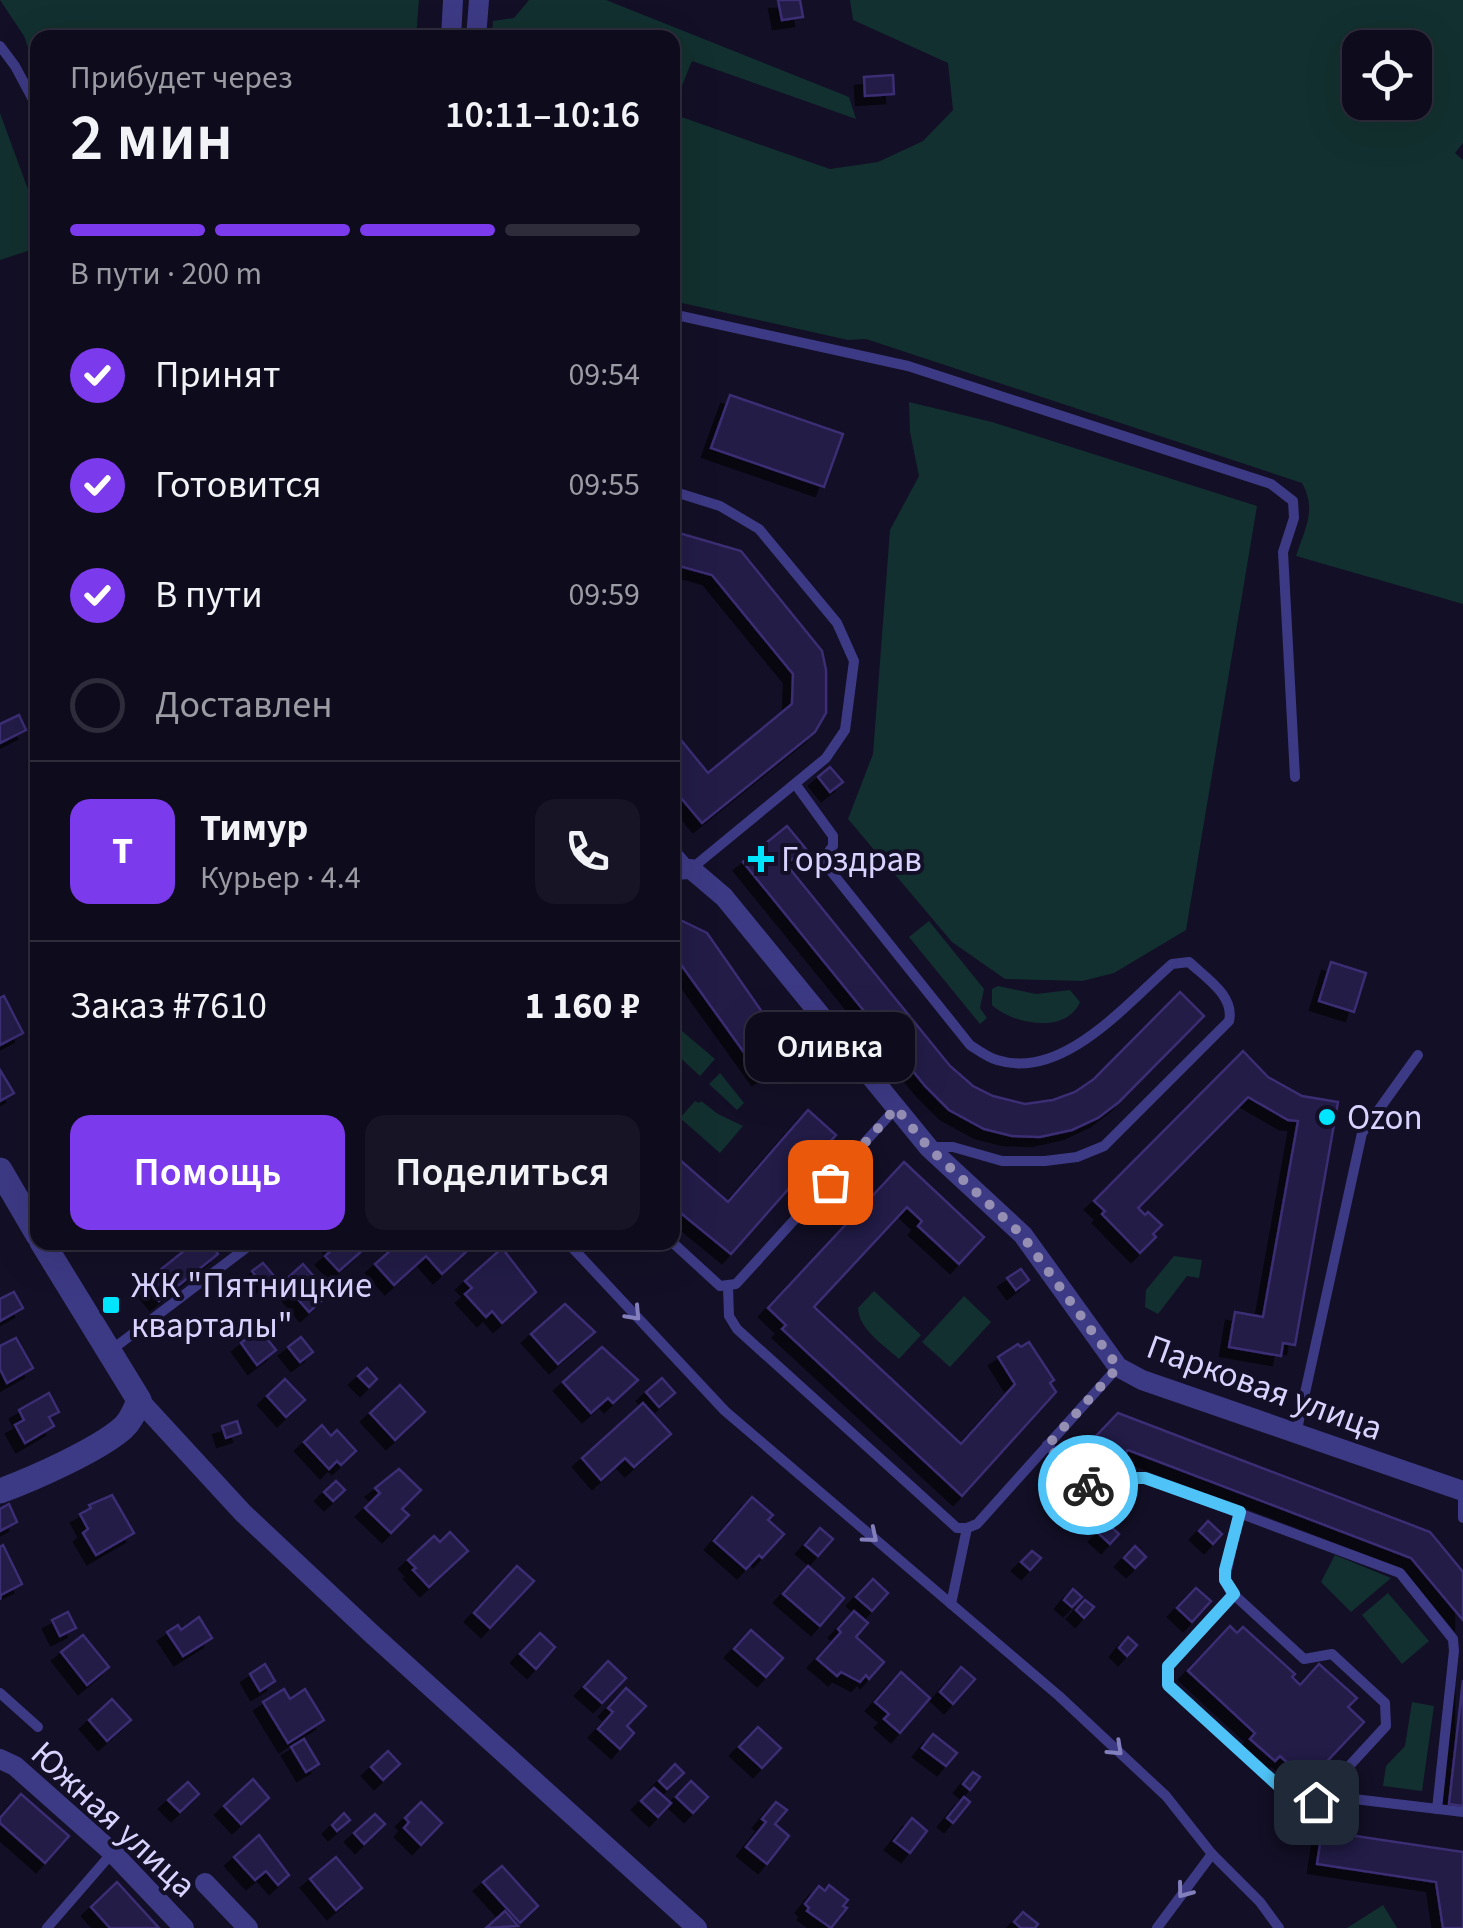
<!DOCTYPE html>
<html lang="ru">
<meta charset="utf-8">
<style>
body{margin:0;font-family:"Source Sans 3",sans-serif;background:#171425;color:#f1f3f6;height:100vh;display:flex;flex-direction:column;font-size:38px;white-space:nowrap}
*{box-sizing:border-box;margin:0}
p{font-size:32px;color:#9b9ba3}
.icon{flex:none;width:55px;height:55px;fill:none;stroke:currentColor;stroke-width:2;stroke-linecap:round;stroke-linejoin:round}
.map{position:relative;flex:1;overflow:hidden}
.details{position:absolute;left:30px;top:30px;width:650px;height:1220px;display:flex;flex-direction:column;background:#0e0b1c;border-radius:20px;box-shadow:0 10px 40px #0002,0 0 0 2px #2e2b3b}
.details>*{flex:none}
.tools{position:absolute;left:1342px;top:30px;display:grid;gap:20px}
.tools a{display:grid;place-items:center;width:90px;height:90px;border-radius:20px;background:#0e0b1c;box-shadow:0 10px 40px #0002,0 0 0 2px #2e2b3b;font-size:50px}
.pin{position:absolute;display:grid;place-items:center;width:85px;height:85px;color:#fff;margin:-42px;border-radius:20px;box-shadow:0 5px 15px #0006}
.courier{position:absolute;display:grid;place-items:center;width:100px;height:100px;margin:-50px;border:8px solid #4fc3f7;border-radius:50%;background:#fff;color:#222;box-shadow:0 2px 12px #0007}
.bubble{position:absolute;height:70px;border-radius:20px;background:#0e0b1c;box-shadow:0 10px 40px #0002,0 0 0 2px #2e2b3b;font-size:32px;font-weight:600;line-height:70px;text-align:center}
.headline em{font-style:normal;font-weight:600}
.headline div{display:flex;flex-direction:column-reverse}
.headline{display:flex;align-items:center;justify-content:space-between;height:170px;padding:0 40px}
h1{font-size:65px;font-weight:600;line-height:75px}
.bar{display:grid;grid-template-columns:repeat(4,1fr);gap:15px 10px;align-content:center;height:120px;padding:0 40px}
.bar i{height:12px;border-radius:8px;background:#2e2b3b}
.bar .active{background:#7c3aed}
.bar p{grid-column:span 4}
.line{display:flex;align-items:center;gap:25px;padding:0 40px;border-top:2px solid #2e2b3b}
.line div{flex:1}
.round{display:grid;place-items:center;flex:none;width:105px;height:105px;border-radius:20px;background:#171425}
ol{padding:0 40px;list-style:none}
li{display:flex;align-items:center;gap:30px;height:110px}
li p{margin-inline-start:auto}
li .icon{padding:10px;border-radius:50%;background:#7c3aed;color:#fff;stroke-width:4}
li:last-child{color:#9b9ba3}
li i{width:55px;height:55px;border:5px solid #2e2b3b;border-radius:50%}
.primary-button{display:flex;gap:20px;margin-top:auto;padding:20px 40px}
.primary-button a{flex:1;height:115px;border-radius:20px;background:#7c3aed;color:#fff;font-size:40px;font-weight:600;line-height:115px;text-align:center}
.primary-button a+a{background:#171425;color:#f1f3f6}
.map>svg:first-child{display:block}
.green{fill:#12302f;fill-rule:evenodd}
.building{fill:#241b47;stroke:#3b2d73;stroke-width:2.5;filter:url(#shadow)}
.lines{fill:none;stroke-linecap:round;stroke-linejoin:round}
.service{stroke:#3d3a85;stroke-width:10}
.minor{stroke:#3d3a85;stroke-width:20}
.tertiary{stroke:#3d3a85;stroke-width:25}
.oneway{stroke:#837fbc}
.done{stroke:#948fb3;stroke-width:10;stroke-dasharray:0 18}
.route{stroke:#4fc3f7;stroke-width:12}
.poi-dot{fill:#00e5ff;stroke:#130f26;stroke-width:4}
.labels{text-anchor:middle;stroke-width:8;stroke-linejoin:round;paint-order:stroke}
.poi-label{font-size:35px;fill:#d9d4ff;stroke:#130f26;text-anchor:start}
.street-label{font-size:35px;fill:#d9d4ff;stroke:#130f26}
</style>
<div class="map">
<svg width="1463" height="1928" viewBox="0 0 1463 1928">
<defs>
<filter id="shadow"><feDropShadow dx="-9" dy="9" stdDeviation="0" flood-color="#0009"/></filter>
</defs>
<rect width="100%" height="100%" fill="#130f26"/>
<g class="green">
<polygon points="0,0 419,0 416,37 38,38 37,71 24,36"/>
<polygon points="529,0 606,0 849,97 856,119 692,61 673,108 672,38 492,37 493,21 514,18"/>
<path d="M850,0H1463V143L1455,153L1463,160V604L1296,556C1305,528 1317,510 1302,483L866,339L848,340L673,301V114L830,169L878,162L923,141L953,110L948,63L853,20ZM1360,48H1415V102H1360Z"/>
<polygon points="0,113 37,214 37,248 0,260"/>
<polygon points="909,402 992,422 1257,506 1186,930 1114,973 1082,981 1005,979 952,942 848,819 873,754 890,530 919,476 910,432"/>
<polygon points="929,921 984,989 980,1008 987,1018 980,1024 909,937"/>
<path d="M998,986L1036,994L1070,990L1080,1002C1066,1035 1012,1024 992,1005V989Z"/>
<polygon points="676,1026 715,1059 700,1076 673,1051 673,1030"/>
<polygon points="720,1073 744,1103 737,1110 709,1084"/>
<polygon points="695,1101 699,1103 701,1101 718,1114 743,1126 720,1153 680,1118"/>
<polygon points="1174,1256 1202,1260 1199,1278 1187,1276 1158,1314 1145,1307 1146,1290"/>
<path d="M874,1291L921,1335L899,1359C884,1345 859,1330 858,1308Z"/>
<polygon points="964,1296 991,1322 950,1367 922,1342"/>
<polygon points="1335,1555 1391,1578 1351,1612 1321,1582"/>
<polygon points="1388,1593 1429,1641 1402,1664 1362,1615"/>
<polygon points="1412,1702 1434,1706 1422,1791 1383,1786 1386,1766 1405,1746"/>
<polygon points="1383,1905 1397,1928 1347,1928"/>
</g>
<g class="building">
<polygon points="778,0 800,0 803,17 782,20"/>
<polygon points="893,75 894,94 865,96 864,77"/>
<polygon points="730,395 843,434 824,487 711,448"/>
<polygon points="672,531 741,551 822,651 826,670 826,713 815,732 702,823 672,787 672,729 708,773 792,704 793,674 712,575 672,564"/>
<polygon points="19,715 26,730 0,743 0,724"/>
<polygon points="830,767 843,782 830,792 818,777"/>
<polygon points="787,826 806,849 786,864 950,1066 973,1086 993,1096 1025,1104 1053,1100 1075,1092 1094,1079 1180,992 1204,1016 1119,1102 1098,1118 1072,1130 1040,1137 1012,1136 984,1129 949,1110 925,1086 743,862"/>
<polygon points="672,916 707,933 792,1055 761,1076 672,952"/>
<polygon points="1331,962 1366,973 1354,1012 1319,1001"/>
<polygon points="4,996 23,1033 0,1045 0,998"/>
<polygon points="1243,1051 1268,1077 1302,1096 1338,1102 1295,1345 1283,1343 1281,1356 1229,1347 1235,1312 1263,1317 1298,1121 1288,1120 1248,1097 1138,1208 1145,1215 1148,1212 1162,1225 1153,1234 1156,1237 1140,1253 1102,1214 1105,1211 1094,1201"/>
<polygon points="0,1070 14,1093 0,1101"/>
<polygon points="808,1110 836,1135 731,1254 672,1206 672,1153 728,1202"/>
<polygon points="904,1162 984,1237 959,1264 918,1226 922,1221 907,1207 814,1307 961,1444 1015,1384 998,1357 1018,1344 1021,1347 1029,1342 1054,1380 1050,1383 1056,1392 962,1496 782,1329 786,1325 768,1308"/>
<polygon points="195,1242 209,1242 218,1254 159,1301 144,1283"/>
<polygon points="331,1242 359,1242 364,1249 339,1271 325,1256 335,1247"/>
<polygon points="400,1242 477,1242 442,1274 426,1256 394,1285 375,1264"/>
<polygon points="502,1248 536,1292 502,1323 492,1311 486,1317 465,1294 472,1288 465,1281"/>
<polygon points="263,1263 274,1276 262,1285 252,1271"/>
<polygon points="303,1264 329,1294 309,1312 283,1282"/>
<polygon points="1021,1269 1029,1280 1016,1290 1007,1278"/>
<polygon points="14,1292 23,1308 0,1321 0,1299"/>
<polygon points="565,1304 595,1332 558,1364 531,1334"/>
<polygon points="259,1329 276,1350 257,1365 241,1343"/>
<polygon points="301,1337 313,1352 300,1362 288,1347"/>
<polygon points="16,1338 33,1368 7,1383 0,1369 0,1346"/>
<polygon points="602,1347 638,1380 613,1403 608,1398 591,1413 563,1382"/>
<polygon points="367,1368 377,1379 369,1387 358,1376"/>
<polygon points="662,1378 675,1393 659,1407 646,1392"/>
<polygon points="285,1379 305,1400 286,1417 267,1396"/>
<polygon points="400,1385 425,1412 395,1440 370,1413"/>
<polygon points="49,1393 59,1412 49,1417 54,1426 25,1443 15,1425 24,1420 19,1410"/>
<polygon points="643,1403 671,1434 634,1467 625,1458 601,1480 582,1458"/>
<polygon points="1118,1413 1430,1532 1463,1572 1463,1620 1411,1558 1128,1450 1099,1480 1075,1458"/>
<polygon points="237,1421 241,1433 226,1438 222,1426"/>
<polygon points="322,1425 331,1436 337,1430 356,1451 341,1465 337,1461 329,1469 304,1442"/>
<polygon points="399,1469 421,1490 402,1509 409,1515 391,1533 365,1508 380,1493 375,1488"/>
<polygon points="336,1481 345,1490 333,1501 324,1492"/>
<polygon points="112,1495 134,1533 96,1555 83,1533 88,1529 80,1514 91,1508 89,1505"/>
<polygon points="752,1497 773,1515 768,1520 784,1534 762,1558 759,1555 746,1569 714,1541"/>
<polygon points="1082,1499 1094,1510 1084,1521 1072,1510"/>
<polygon points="9,1504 17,1522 0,1531 0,1509"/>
<polygon points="1208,1521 1222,1534 1213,1544 1199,1531"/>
<polygon points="1107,1523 1119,1534 1110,1544 1098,1533"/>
<polygon points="820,1528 833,1539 818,1556 805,1545"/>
<polygon points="450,1532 468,1551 429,1587 413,1570 416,1568 408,1560 434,1536 440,1542"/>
<polygon points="3,1545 22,1584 1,1595 0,1600 0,1547"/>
<polygon points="1135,1546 1146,1557 1135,1568 1124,1558"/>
<polygon points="1032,1551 1041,1558 1030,1570 1021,1562"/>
<polygon points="517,1566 534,1581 490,1628 474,1613"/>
<polygon points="808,1566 844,1598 820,1626 783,1594"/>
<polygon points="873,1579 888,1593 872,1611 856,1597"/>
<polygon points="1196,1588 1211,1601 1192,1622 1177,1608"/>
<polygon points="1073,1589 1082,1597 1072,1607 1064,1600"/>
<polygon points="1085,1600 1094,1607 1084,1618 1076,1610"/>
<polygon points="854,1611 868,1623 856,1637 884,1662 869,1679 866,1675 860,1682 841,1672 837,1676 817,1659 841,1632 838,1629"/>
<polygon points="68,1612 76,1628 60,1636 52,1620"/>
<polygon points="199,1617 212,1638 183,1656 167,1632 178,1625 181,1630"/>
<polygon points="1230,1626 1237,1633 1243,1627 1295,1674 1292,1677 1300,1685 1319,1664 1357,1698 1348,1707 1364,1722 1315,1774 1306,1766 1299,1773 1280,1756 1275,1761 1250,1739 1255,1733 1188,1671"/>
<polygon points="751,1630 783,1658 766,1677 734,1649"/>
<polygon points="540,1633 555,1647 536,1669 520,1654"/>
<polygon points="83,1635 109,1667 87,1685 61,1652"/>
<polygon points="1128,1637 1137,1645 1127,1656 1119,1648"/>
<polygon points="608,1661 626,1678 602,1703 584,1687"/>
<polygon points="265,1664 275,1681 260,1691 250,1674"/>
<polygon points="961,1667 975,1679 953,1704 940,1692"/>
<polygon points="901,1672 930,1698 900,1733 884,1719 889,1714 875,1702"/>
<polygon points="1463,1680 1463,1806 1449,1804"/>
<polygon points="626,1688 646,1706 627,1726 634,1733 620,1749 598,1729 613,1712 608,1708"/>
<polygon points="284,1689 290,1699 305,1689 324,1720 288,1743 263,1702"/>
<polygon points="112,1699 131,1720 107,1741 89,1720"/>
<polygon points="758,1727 781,1748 762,1768 739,1747"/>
<polygon points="933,1734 957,1753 946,1766 922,1748"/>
<polygon points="304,1739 319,1764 306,1772 291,1747"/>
<polygon points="388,1751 400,1764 383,1780 371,1767"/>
<polygon points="675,1764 684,1773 667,1789 659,1781"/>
<polygon points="973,1772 980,1777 970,1790 963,1784"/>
<polygon points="253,1779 269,1798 241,1824 224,1806"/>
<polygon points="691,1781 708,1797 693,1813 676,1797"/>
<polygon points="188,1782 199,1794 180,1812 168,1800"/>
<polygon points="654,1788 671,1803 658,1817 641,1801"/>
<polygon points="21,1794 69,1836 45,1863 0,1823 0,1818"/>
<polygon points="964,1797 970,1802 953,1823 947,1818"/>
<polygon points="421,1802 442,1823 421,1845 404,1828 409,1822 405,1818"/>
<polygon points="776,1802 787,1810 775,1824 789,1836 767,1864 746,1847 766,1822 762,1819"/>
<polygon points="344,1813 350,1820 337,1831 332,1825"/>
<polygon points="375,1814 385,1824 364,1844 354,1833"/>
<polygon points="912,1818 927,1831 910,1853 894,1841"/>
<polygon points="1322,1831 1463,1852 1463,1928 1443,1928 1436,1882 1317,1864"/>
<polygon points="259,1835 289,1875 278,1885 266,1871 255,1880 234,1857"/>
<polygon points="336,1857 362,1888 336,1910 310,1879"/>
<polygon points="502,1866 538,1906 520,1923 483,1882"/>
<polygon points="117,1882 159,1928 110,1928 91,1907"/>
<polygon points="829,1885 848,1900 843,1906 847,1908 831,1928 807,1911 809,1908 805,1904 819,1886 825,1891"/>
<polygon points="505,1911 518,1926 486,1928"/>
<polygon points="1023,1912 1038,1924 1035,1928 1021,1928 1014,1922"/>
</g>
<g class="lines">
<g class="service">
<polyline points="0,46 15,66 38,109"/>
<polyline points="672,314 908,366 1271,484 1293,501 1294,518 1283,552 1295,777"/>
<polyline points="672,491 720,506 759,529 837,623 854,661 845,730 826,758 691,869 672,847"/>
<path d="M796,785L833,836V846L824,858L826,865L970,1045C978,1050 987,1057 997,1060C1063,1081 1127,1003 1172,964L1189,962C1206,978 1235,996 1229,1021L1104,1146L1077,1157L1045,1161H1002L953,1147H930"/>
<polyline points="567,1242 725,1411 1059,1696 1166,1796 1212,1854 1260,1902 1279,1928"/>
<polyline points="672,1242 720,1286 736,1284 896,1108"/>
<polyline points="728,1287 729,1316 737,1329 957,1528 967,1528 977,1524 1118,1367"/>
<polyline points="110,1351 254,1242"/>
<polyline points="1296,1434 1362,1133 1418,1055"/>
<path d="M1047,1445L1099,1495C1119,1496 1126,1477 1145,1478L1400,1573L1453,1639L1454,1651L1437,1809"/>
<polyline points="1463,1493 1463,1518"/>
<polyline points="1234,1595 1168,1666 1168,1685 1296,1803 1316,1802 1386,1726 1385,1703 1332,1654 1304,1659 1230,1591 1225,1580 1239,1512"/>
<polyline points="951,1604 967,1528"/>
<polyline points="0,1693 38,1727"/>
<polyline points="1354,1799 1463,1812"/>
<polyline points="47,1928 112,1853"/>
<polyline points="1157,1928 1212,1854"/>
</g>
<g class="minor">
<polyline points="451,38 453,0"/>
<polyline points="476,38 479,0"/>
<polyline points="672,870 691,869 724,897 929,1148 1023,1235 1118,1367 1142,1380 1463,1491"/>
<polyline points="139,1400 243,1513 373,1635 697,1928"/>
<polyline points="0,1759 15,1766 112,1852 184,1928"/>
<polyline points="205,1883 248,1928"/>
</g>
<g class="tertiary">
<polyline points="0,1170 38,1235"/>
<path d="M0,1491C33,1479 98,1450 123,1428C132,1420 135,1410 139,1400L42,1242"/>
</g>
</g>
<defs><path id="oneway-chevron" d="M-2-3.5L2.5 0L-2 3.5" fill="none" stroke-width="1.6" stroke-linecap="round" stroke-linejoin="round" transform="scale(2.5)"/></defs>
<g class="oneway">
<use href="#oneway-chevron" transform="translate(634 1314) rotate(47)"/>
<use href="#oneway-chevron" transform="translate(871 1536) rotate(40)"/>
<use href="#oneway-chevron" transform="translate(1116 1749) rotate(43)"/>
<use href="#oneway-chevron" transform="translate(1184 1891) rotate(127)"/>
</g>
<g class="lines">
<polyline class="done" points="830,1182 896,1108 929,1148 1022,1235 1118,1367 1047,1446 1088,1485"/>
<path class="route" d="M1088,1485L1100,1495C1117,1496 1122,1485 1137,1478H1145L1240,1512L1225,1570V1580L1234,1594L1168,1666V1685L1296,1802H1316"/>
</g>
<g class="poi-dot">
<path d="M756 844h10v10h10v10h-10v10h-10v-10h-10v-10h10z"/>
<circle cx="1327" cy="1117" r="10"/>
<rect x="101" y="1295" width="20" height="20" rx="5"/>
</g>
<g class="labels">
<g class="poi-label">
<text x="781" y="871">Горздрав</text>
<text x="1347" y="1129">Ozon</text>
<text x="131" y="1297">ЖК "Пятницкие<tspan x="131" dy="40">кварталы"</tspan></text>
</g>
<g class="street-label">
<text transform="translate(1265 1387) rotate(20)" y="12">Парковая улица</text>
<text transform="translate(114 1819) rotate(43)" y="12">Южная улица</text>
</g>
</g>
</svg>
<div class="tools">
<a><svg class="icon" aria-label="locate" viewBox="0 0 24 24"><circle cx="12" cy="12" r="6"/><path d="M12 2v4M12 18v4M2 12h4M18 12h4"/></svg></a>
</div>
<div class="pin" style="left:830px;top:1182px;background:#ea580c"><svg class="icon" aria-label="bag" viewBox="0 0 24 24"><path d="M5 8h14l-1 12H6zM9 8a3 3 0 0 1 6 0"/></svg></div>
<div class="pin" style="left:1316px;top:1802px;background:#1f2937"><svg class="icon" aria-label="home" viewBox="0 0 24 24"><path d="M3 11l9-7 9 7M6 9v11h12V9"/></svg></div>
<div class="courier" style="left:1088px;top:1485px"><svg class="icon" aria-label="bike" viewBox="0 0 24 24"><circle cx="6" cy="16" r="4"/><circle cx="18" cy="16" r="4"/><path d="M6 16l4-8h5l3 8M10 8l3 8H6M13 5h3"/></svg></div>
<div class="bubble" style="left:745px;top:1012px;width:170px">Оливка</div>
<section class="details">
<div class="headline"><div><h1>2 мин</h1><p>Прибудет через</p></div><em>10:11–10:16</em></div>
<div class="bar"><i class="active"></i><i class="active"></i><i class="active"></i><i></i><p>В пути · 200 m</p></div>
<ol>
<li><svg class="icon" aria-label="check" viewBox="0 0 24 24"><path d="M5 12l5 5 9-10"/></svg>Принят<p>09:54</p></li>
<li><svg class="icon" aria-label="check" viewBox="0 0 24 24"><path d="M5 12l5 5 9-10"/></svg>Готовится<p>09:55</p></li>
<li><svg class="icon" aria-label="check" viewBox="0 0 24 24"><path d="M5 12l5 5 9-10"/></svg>В пути<p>09:59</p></li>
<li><i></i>Доставлен</li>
</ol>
<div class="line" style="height:180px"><b class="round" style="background:#7c3aed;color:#fff">Т</b><div><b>Тимур</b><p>Курьер · 4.4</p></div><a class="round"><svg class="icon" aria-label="phone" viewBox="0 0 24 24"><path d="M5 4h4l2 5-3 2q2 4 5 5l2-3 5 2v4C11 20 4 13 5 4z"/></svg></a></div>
<div class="line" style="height:130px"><div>Заказ #7610</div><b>1 160 ₽</b></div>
<div class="primary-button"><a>Помощь</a><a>Поделиться</a></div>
</section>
</div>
